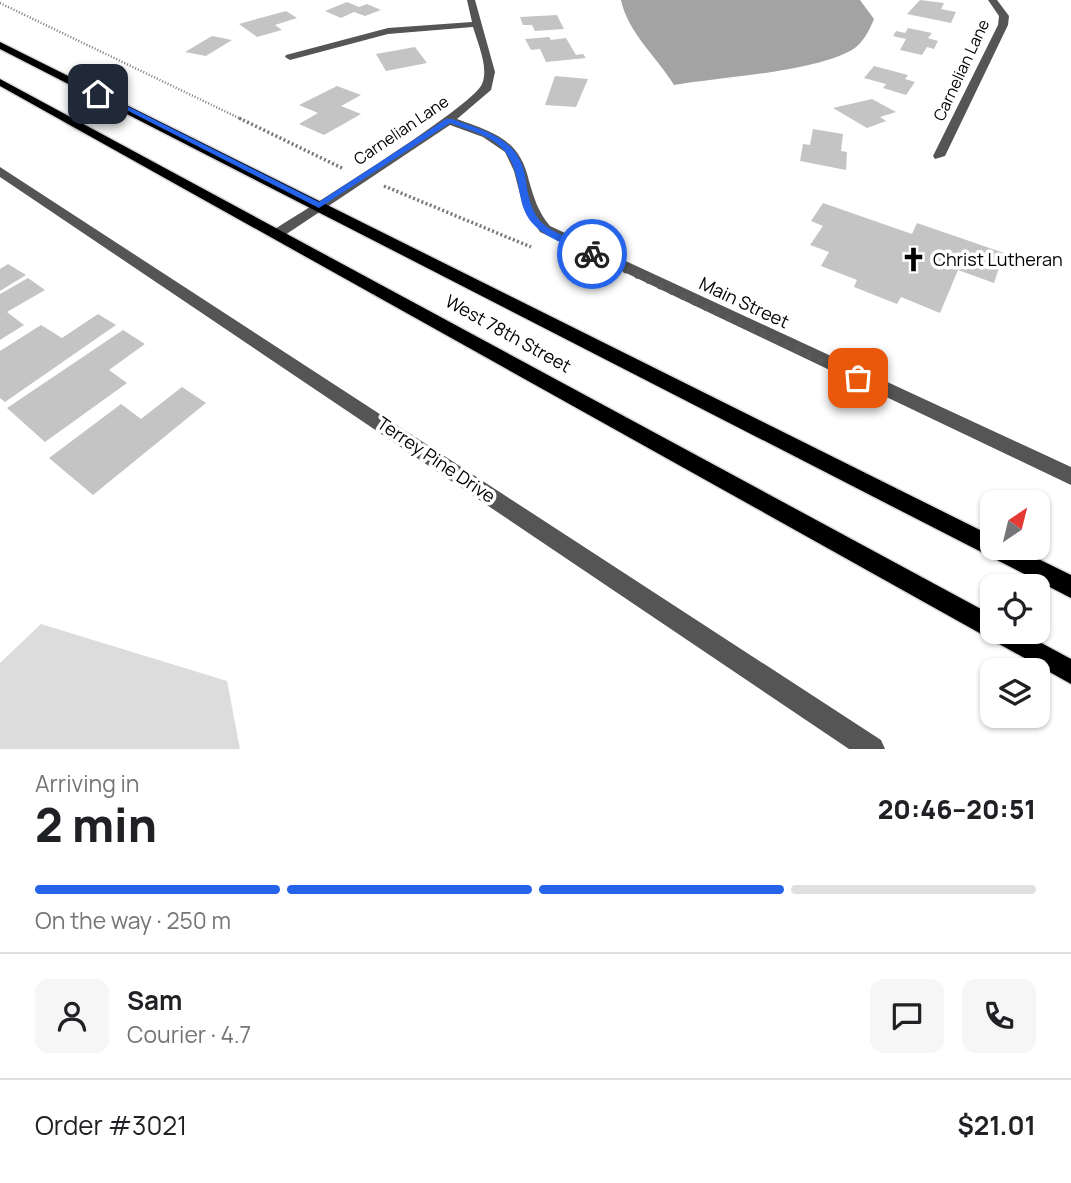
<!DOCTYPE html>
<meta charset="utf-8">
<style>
body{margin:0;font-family:Manrope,sans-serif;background:#f6f6f6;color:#202124;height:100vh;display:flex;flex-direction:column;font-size:26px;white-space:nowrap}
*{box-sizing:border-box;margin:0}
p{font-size:23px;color:#757577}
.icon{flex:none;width:38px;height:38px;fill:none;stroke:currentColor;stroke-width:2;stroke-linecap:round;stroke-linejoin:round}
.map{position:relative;height:749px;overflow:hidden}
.drawer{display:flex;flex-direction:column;background:#fff;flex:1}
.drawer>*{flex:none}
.needle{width:46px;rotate:35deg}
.tools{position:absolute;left:980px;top:490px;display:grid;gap:14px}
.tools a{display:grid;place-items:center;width:70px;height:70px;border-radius:14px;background:#fff;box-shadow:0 2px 5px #0004;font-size:35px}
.pin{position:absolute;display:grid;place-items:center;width:60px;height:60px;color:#fff;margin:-30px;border-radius:14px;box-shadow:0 4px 10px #0006}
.courier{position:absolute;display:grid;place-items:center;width:70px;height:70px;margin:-35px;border:5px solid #2563eb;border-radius:50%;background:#fff;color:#222;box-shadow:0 2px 9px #0007}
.head em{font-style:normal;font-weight:800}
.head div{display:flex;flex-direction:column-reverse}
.head{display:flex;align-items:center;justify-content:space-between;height:119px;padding:0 35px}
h1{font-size:46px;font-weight:800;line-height:52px}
.bar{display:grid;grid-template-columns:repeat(4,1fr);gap:10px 7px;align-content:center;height:84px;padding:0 35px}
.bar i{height:9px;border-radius:5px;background:#e0e0e0}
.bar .on{background:#2563eb}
.bar p{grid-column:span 4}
.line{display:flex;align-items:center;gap:18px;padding:0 35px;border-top:2px solid #e0e0e0}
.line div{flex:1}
.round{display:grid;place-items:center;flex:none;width:74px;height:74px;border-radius:14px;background:#f6f6f6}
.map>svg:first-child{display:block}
.green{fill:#dcdcdc}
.water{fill:#a3a3a3}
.building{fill:#c4c4c4}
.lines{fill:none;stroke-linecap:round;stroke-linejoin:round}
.major-casing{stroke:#dbdbdb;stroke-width:3}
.path-far1{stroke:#777;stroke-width:2.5;stroke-dasharray:1 2;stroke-linecap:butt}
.path{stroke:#777;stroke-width:3.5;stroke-dasharray:2 2.5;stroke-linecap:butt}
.minor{fill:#555;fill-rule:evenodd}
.major{fill:#000;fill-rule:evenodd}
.route{fill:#2563eb}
.done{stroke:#595959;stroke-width:7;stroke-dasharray:0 12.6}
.labels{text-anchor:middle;stroke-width:7;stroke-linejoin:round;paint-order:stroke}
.far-street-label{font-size:16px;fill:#000;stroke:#fff}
.poi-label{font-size:18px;fill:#000;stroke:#fff;text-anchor:start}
.street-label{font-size:18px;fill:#000;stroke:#fff}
</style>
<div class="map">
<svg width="1071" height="749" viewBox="0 0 1071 749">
<rect width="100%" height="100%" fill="#fff"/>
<polygon class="green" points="41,624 227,681 240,749 0,749 0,663"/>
<path class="water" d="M621,0H860L874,19C869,31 863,43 852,50C813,72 722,77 674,85C657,57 628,33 621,0Z"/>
<g class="building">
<polygon points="920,0 944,3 941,9 956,12 951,23 907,14"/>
<polygon points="347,2 359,7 367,4 381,10 365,16 354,12 341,18 325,11"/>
<polygon points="286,11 297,18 275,25 282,30 257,37 239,24"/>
<polygon points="557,15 564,29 535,31 532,25 523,25 520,17"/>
<polygon points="908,28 932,33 928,38 938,41 934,49 927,47 922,55 900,50 906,39 893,36 896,31 905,33"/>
<polygon points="212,36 232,40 206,56 185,52"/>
<polygon points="549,37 551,40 566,38 576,55 583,54 586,58 546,62 540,49 531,50 525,39"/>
<polygon points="415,47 427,63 386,71 376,54"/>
<polygon points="874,66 908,75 905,79 915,82 906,95 883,88 886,84 864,78"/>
<polygon points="555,76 588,79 576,107 545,105"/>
<polygon points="337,86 361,95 341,106 361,114 324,135 299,124 318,113 299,105"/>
<polygon points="872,99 896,112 880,117 886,121 867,128 833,108"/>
<polygon points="813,129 843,134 841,151 847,152 846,170 800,161 803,144 810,145"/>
<polygon points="823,203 912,234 917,223 1004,253 994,283 958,270 940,313 901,297 897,304 854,287 857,280 821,266 829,252 810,245 823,226 811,221"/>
<polygon points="8,264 26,275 0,291 0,269"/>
<polygon points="28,278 45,290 7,312 24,325 0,340 0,294"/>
<polygon points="98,314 116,325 5,402 0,398 0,351 41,325 62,338"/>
<polygon points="123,330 145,344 109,370 127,383 45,442 7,408"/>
<polygon points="182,387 206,403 93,495 49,458 121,404 141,419"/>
</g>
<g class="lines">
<defs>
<g id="major">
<polygon points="0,42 992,536 992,548 1016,548 1071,575 1071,598 0,49"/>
<polygon points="0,79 992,615 992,632 1021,632 1071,659 1071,684 0,86"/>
</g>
</defs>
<use href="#major" class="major-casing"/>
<polyline class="path-far1" points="0,3 243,120"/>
<g class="path">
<polyline points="239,118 344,169"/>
<polyline points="384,186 531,247"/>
</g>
<g class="minor">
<path d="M467,0H475L495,72L491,90L457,119C494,133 519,138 529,181C534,198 538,212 550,226L1071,467V485L540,232L523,206L514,171L505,152L483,137L450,125L282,237H272V231C303,211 474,106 482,84C489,68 478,44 473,27L388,34L290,60L285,57L286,55L388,28L472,22Z"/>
<polygon points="988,0 997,0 1009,16 1008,25 945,156 935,159 933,156 998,25 999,16"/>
<polygon points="0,167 881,740 885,749 849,749 0,177"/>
</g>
<use href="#major" class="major"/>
</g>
<path class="route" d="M101,93L319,202L446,119H452C484,131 517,137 525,175C527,188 529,205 537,217C550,236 581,239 597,254L589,256C571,246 541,237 529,219C522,209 520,195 518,183C509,139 487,137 450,123L319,208L95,94Z"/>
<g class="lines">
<polyline class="done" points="592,254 858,378"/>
</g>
<defs>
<symbol id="church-bare" viewBox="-9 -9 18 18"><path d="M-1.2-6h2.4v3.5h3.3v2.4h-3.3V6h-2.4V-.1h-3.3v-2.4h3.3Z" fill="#000" stroke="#fff" stroke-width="2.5" paint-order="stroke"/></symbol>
</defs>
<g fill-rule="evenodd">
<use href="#church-bare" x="896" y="242" width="35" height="35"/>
</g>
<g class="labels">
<g class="far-street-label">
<text transform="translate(961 70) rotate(-65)" y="6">Carnelian Lane</text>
<text transform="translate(401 130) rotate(-34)" y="6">Carnelian Lane</text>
</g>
<g class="poi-label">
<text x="933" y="266">Christ Lutheran</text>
</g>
<g class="street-label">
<text transform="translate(744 303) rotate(25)" y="6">Main Street</text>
<text transform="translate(508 334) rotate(29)" y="6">West 78th Street</text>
<text transform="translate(436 460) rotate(34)" y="6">Terrey Pine Drive</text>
</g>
</g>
</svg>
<div class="tools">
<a><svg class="needle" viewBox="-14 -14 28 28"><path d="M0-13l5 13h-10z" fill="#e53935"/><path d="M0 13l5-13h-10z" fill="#757577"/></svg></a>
<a><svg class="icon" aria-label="locate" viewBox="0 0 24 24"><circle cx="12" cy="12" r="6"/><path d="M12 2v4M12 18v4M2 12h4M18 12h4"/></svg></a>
<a><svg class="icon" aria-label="layers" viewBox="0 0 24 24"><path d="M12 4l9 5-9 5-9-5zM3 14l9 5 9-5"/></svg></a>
</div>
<div class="pin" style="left:858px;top:378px;background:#ea580c"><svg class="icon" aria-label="bag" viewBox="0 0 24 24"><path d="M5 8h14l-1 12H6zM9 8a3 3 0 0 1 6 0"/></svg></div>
<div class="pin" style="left:98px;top:94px;background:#1f2937"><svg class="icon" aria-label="home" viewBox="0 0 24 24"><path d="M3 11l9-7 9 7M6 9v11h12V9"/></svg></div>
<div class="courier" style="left:592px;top:254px"><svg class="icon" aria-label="bike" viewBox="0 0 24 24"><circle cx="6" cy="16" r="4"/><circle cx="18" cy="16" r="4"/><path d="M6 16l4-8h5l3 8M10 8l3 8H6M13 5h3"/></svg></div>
</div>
<section class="drawer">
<div class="head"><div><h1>2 min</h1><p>Arriving in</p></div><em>20:46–20:51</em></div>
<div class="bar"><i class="on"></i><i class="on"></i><i class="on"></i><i></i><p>On the way · 250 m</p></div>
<div class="line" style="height:126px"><a class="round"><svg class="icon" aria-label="person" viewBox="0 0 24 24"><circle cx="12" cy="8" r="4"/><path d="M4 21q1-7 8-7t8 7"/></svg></a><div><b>Sam</b><p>Courier · 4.7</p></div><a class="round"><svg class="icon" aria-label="chat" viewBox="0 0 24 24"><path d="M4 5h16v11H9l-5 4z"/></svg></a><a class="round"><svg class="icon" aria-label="phone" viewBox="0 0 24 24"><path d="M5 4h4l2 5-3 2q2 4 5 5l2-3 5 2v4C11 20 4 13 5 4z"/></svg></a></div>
<div class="line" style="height:91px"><div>Order #3021</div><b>$21.01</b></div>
</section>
